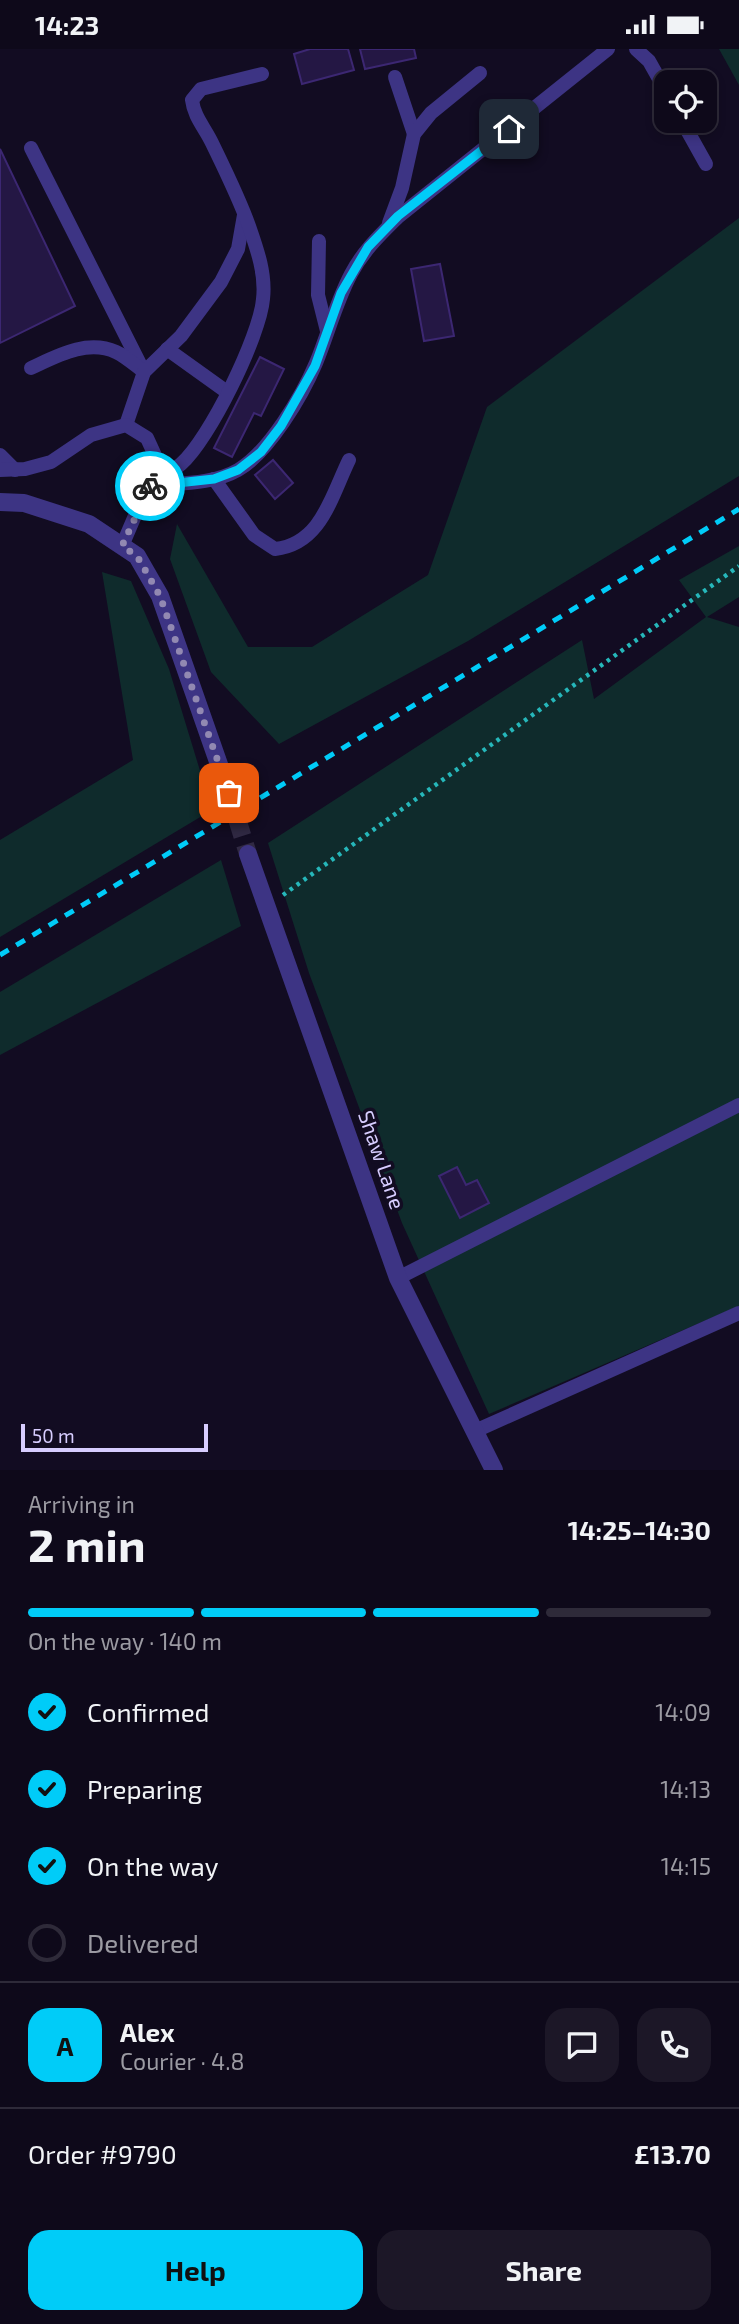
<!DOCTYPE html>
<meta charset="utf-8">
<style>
body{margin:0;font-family:"Exo 2",sans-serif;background:#1c1727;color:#f1f3f6;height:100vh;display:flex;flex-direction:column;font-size:26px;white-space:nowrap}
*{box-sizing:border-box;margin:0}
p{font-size:23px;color:#9b9aa2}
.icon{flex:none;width:38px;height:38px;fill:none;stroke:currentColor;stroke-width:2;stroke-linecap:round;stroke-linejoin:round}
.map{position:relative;height:1421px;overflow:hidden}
.sheet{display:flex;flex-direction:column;background:#0e091a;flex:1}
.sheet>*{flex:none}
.fabs{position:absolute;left:654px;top:21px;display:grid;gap:14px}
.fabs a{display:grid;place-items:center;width:63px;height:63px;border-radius:14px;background:#0e091a;box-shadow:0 4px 10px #0003,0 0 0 2px #2e2a39;font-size:35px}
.scale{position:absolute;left:21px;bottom:18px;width:187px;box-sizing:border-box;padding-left:7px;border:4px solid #d7cdff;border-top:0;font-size:19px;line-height:24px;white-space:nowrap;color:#d7cdff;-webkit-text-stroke:5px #120c22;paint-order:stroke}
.pin{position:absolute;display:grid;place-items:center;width:60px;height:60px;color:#fff;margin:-30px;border-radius:14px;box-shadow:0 4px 10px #0006}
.courier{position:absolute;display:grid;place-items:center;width:70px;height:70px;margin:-35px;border:5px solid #00ccf8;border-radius:50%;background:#fff;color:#222;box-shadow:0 2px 9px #0007}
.head em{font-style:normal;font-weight:700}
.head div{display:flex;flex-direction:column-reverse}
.head{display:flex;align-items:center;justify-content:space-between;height:119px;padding:0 28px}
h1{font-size:46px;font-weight:700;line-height:52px}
.bar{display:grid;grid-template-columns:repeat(4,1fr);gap:10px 7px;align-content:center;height:84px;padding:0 28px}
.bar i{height:9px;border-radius:5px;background:#2e2a39}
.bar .current{background:#00ccf8}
.bar p{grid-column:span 4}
.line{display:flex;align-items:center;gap:18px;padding:0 28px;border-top:2px solid #2e2a39}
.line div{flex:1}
.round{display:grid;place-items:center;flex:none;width:74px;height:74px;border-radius:21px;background:#1c1727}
ol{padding:0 28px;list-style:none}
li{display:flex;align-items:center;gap:21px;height:77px}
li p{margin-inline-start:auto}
li .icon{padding:7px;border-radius:50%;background:#00ccf8;color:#111;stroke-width:4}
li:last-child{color:#9b9aa2}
li i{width:38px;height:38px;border:4px solid #2e2a39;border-radius:50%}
.primary-button{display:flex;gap:14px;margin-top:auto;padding:14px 28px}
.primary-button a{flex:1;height:80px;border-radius:21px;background:#00ccf8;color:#111;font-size:28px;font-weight:700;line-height:80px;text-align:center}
.primary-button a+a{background:#1c1727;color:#f1f3f6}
.status{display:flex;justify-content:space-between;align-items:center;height:49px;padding:0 35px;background:#0e091a;direction:ltr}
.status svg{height:19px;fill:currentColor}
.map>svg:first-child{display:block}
.green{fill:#0f2b2c}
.building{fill:#241744;stroke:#3c2772;stroke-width:2}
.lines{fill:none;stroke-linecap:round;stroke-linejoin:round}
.tertiary-tunnel{stroke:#302943;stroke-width:18;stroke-dasharray:18 9;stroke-linecap:butt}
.path{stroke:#26b7ba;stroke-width:4.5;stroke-dasharray:3.5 5;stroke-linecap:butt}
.service{stroke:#3d3484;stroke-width:14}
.tertiary{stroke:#3d3484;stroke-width:18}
.rail{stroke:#00ccf8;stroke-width:5;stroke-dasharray:10 9;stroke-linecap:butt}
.done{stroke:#9289b2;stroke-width:7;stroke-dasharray:0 12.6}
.route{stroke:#00ccf8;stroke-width:9}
.labels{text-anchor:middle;stroke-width:7;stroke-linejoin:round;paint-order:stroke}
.street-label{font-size:21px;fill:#d7cdff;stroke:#120c22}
</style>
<div class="status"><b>14:23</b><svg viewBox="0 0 49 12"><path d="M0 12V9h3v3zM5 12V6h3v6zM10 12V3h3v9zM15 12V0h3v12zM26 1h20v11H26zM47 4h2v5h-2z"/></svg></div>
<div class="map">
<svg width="739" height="1421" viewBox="0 0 739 1421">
<rect width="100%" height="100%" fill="#120c22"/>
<g class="green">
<polygon points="719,0 739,0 739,36"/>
<polygon points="739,169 739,427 468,592 279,695 211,623 170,510 177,475 248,598 312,598 428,526 487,358"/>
<polygon points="739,497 739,548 707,568 739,578 739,1257 489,1365 402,1174 309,924 268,794 582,591 594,650 706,568 679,531"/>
<polygon points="102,523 131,532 169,620 212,761 0,888 0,791 133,711"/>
<polygon points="221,811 241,877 0,1006 0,943"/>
</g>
<g class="building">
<polygon points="310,0 348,0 354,21 302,35 294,5"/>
<polygon points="360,0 414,0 416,9 365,20"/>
<polygon points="0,100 75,257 0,294"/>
<polygon points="440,215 454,287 424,292 411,220"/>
<polygon points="260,308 284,320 261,367 254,364 232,408 214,399"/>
<polygon points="273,411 293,434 275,450 255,426"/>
<polygon points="457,1118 466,1136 477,1131 489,1154 460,1169 439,1127"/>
</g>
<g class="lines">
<polyline class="tertiary-tunnel" points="229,744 248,805"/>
<polyline class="path" points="283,846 739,517"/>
<g class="service">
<polyline points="636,0 649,12 667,44"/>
<polyline points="395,28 414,85"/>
<polyline points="682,72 706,115"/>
<polyline points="31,99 144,323"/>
<polyline points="389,174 402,139 414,85 431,64 480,24"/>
<polyline points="319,192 318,246 327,282"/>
<polyline points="167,300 227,343"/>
<path d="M31,319C57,307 87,290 116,303C125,307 135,316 143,322"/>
<polyline points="126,376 144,323 181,287 221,233 238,200 244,166"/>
<polyline points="0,406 15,421"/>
<polyline points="0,421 25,420 51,413 91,386 126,376 147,389 158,413 122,497"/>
<path d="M214,430L254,486L275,500C321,495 331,448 349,411"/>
<path d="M150,436C160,429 172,423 181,415C209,391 260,287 263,250C266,225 257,200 249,177C239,149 225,121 212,94C205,79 194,68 192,51L201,40L262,25"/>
<path d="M149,437C177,434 212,436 238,421C269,403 302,347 316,314C328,285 336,253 351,225C363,202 380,186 398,168L608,0"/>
<polyline points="398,1229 739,1056"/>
<polyline points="475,1382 739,1264"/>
</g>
<g class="tertiary">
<polyline points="0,453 24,454 89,475 137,507 160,547 229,744"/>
<polyline points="248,805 398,1229 494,1421"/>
</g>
<polyline class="rail" points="0,906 739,460"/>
</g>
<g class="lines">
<polyline class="done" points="150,437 122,497 137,507 160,547 229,744"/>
<polyline class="route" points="150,437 214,430 238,421 261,403 281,377 315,317 341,244 368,198 398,167 509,80"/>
</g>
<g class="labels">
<g class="street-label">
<text transform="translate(381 1111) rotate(71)" y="7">Shaw Lane</text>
</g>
</g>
</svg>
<div class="fabs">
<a><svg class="icon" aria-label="locate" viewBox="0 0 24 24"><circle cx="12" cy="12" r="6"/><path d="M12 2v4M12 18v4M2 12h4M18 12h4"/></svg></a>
</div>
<div class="scale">50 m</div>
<div class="pin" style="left:229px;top:744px;background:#ea580c"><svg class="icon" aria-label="bag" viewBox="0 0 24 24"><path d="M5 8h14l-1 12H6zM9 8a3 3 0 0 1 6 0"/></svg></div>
<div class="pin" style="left:509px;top:80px;background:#1f2937"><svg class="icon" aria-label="home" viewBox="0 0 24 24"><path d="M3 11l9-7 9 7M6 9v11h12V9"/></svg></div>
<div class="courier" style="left:150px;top:437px"><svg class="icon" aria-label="bike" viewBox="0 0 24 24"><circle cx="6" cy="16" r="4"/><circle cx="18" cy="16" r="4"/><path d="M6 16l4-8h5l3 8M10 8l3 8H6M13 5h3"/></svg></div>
</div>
<section class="sheet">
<div class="head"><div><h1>2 min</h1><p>Arriving in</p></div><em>14:25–14:30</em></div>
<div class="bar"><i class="current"></i><i class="current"></i><i class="current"></i><i></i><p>On the way · 140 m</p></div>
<ol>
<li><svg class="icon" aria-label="check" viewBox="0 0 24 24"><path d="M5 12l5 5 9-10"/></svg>Confirmed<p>14:09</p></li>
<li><svg class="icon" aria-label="check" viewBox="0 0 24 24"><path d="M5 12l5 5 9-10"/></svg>Preparing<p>14:13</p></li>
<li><svg class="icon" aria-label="check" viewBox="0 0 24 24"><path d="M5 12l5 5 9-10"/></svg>On the way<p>14:15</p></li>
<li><i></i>Delivered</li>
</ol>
<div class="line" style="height:126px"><b class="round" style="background:#00ccf8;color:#111">A</b><div><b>Alex</b><p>Courier · 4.8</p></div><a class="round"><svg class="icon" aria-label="chat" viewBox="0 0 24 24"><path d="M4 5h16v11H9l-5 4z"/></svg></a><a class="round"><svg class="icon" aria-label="phone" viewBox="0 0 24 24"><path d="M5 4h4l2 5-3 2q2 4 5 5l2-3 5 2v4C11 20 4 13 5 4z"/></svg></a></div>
<div class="line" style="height:91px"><div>Order #9790</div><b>£13.70</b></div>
<div class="primary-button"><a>Help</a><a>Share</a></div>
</section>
